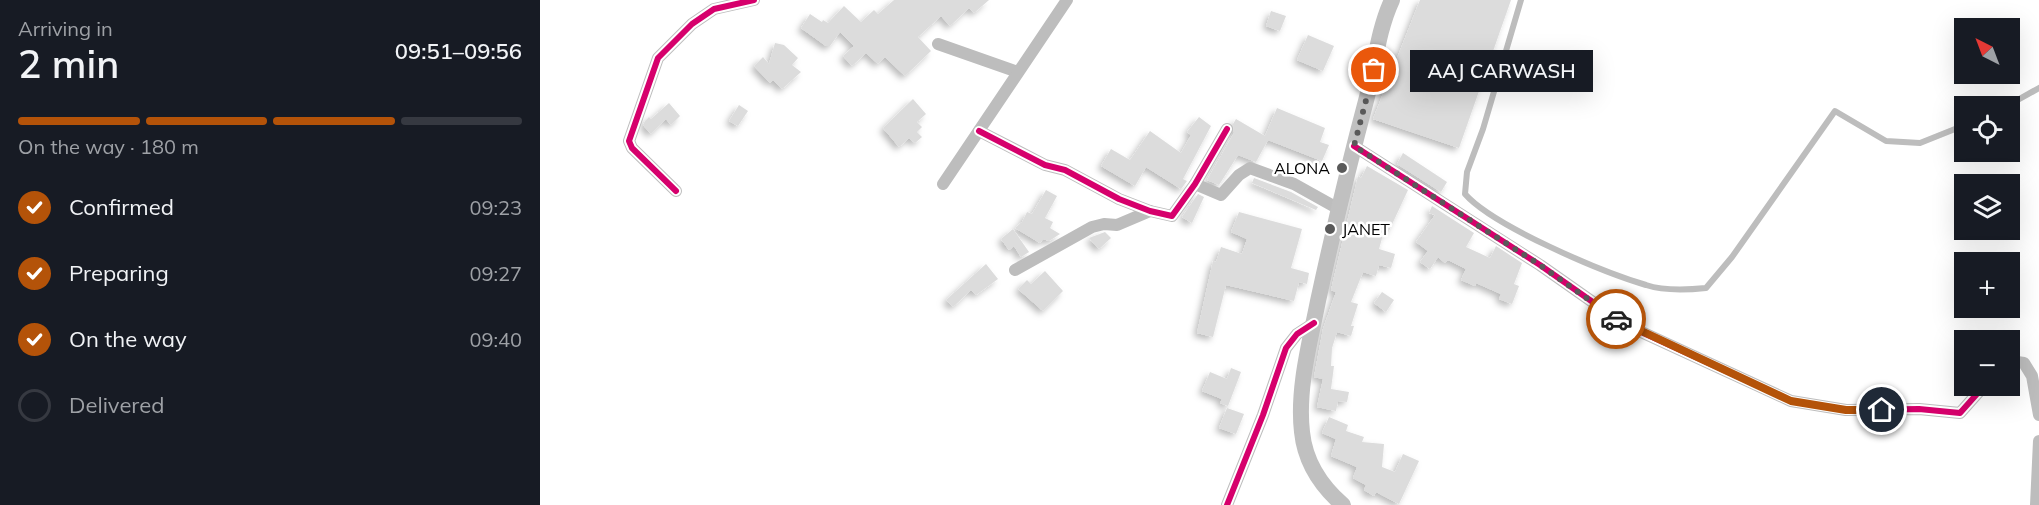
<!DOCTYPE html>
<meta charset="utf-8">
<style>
body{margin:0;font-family:Mulish,sans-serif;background:#20242c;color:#f1f3f6;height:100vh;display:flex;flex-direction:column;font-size:22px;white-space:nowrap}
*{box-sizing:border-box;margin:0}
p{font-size:20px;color:#9ea1a6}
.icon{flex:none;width:33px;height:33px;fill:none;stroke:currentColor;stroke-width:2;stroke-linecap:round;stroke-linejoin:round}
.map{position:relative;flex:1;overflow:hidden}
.sheet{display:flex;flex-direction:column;background:#171b24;width:540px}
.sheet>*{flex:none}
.needle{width:39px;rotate:318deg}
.fabs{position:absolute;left:1414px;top:18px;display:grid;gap:12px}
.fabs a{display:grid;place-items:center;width:66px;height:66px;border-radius:0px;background:#171b24;box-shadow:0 6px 24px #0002;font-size:30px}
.pin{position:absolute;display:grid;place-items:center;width:51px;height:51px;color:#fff;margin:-26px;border:3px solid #fff;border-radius:50%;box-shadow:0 2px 6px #0007}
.courier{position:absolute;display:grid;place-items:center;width:60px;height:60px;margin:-30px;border:4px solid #b45309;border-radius:50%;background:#fff;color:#222;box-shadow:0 2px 8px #0007}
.bubble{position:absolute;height:42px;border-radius:0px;background:#171b24;box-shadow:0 6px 24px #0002;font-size:20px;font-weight:600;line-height:42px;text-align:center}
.overview em{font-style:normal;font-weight:600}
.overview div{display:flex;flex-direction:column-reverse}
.overview{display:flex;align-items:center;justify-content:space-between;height:102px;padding:0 18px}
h1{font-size:39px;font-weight:600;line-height:45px}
.bar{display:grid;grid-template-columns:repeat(4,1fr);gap:9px 6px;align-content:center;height:72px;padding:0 18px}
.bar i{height:8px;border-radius:4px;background:#363941}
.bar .selected{background:#b45309}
.bar p{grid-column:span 4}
ol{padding:0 18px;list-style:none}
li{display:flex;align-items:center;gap:18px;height:66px}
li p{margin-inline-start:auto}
li .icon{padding:6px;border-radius:50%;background:#b45309;color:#fff;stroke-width:4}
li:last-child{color:#9ea1a6}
li i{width:33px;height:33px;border:3px solid #363941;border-radius:50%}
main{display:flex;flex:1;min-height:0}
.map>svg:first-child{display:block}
.building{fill:#dcdcdc;filter:url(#shadow)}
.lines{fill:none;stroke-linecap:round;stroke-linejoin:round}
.service{stroke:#bdbdbd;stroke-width:6}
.minor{stroke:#bdbdbd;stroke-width:12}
.secondary{stroke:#c0c0c0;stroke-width:16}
.cycleway-casing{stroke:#fff;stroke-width:10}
.cycleway{stroke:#d6006c;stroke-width:6}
.done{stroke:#595959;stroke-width:6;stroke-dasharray:0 10.8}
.route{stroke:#b45309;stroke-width:8}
.poi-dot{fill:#595959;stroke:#fff;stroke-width:2}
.labels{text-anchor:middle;stroke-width:5;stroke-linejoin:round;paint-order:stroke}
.poi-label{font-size:16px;fill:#000;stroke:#fff;text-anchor:end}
</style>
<main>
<section class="sheet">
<div class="overview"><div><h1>2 min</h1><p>Arriving in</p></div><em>09:51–09:56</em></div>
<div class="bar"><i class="selected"></i><i class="selected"></i><i class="selected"></i><i></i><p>On the way · 180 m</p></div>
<ol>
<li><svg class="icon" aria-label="check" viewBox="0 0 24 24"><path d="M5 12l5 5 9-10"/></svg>Confirmed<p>09:23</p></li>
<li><svg class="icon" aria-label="check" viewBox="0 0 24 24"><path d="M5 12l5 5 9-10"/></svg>Preparing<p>09:27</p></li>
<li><svg class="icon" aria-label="check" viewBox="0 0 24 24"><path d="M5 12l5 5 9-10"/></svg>On the way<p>09:40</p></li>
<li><i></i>Delivered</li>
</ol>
</section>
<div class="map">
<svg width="1499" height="505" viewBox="0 0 1499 505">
<defs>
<filter id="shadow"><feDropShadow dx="-3.5" dy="3.5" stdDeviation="3" flood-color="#0004"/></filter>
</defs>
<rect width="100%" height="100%" fill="#fff"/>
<g class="building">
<polygon points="354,0 449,0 434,13 429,8 410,26 401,16 378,37 391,51 365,76 345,57 338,64 326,53 312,66 303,56 314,46 300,32 290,46 286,46 261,28 270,14 282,22 283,20 288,23 304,6 321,22 334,10 338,14"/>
<polygon points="880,0 971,0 919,148 833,119"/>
<polygon points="731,11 746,16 740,31 726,26"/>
<polygon points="768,35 794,46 783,71 757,60"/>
<polygon points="235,43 244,45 258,58 252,65 261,72 242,89 233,80 230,83 214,66 223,57 229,64"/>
<polygon points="373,99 386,114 377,122 382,127 377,132 382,137 375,143 369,138 359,147 343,128"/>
<polygon points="129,103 140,116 131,125 126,119 111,134 103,125 105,121 109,117 111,119"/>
<polygon points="199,105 208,111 198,126 189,121"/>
<polygon points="737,108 785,128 780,142 789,145 782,161 728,140 716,162 698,155 679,185 667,180 694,133 693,124 696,119 725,136"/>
<polygon points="659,117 671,126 643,179 647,181 641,189 606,167 595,186 561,166 571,149 590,160 610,131 641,153 651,135 647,132"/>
<polygon points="863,153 907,182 901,192 857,164"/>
<polygon points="827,166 868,190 848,233 844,231 839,249 855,254 851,268 839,265 836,276 823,272 811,302 818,304 811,326 814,326 811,336 797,332 792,348 791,366 794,366 791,389 809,392 807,402 798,401 796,411 777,407 783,379 774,377 783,329 796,292 791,290 818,176 821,178"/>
<polygon points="714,178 751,192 778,207 776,210 712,183"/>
<polygon points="506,190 517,196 505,218 513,222 510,228 520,234 509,241 503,239 500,243 475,228 482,222 487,212 492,214"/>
<polygon points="658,194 664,197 652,223 642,217"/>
<polygon points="892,206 934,233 926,247 950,258 956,246 982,263 974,284 979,286 972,304 959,299 961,294 936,283 935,286 921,280 926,269 908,260 905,263 898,257 890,269 880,262 888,251 876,242 895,215 889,213"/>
<polygon points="699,212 762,229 751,268 769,273 767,284 759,282 754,301 686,285 673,337 657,333 673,261 676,262 681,247 702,254 707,239 691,232"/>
<polygon points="473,229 489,252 481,257 474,246 469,250 461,239"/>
<polygon points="565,232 571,238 559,249 549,238"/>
<polygon points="446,264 458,279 436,295 431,290 413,307 406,300"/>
<polygon points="505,271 523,291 503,311 478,289 487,280 491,284"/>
<polygon points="842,292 854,300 846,312 834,303"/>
<polygon points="691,368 701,372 688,406 680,403 682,399 662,391 670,372 687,379"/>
<polygon points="687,408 704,414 696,434 679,428"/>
<polygon points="789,417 808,425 806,431 824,437 822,442 844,444 842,467 855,472 863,454 879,461 859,504 836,492 834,496 824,490 826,485 813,478 817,467 791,456 796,439 782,433"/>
</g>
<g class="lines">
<g class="service">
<path d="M981,0L943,129L927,172L925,194C953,226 1062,272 1106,285C1124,291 1147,290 1166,288L1192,257L1295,111L1346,141L1380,143L1425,125"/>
<polyline points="1467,106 1499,88"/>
</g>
<g class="minor">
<polyline points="398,44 478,72"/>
<polyline points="439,131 505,165 525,170 579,199 610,211 632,216 655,184 687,129"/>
<polyline points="814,146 1000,265 1084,324 1251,401 1306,410 1379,409 1420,413 1444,386"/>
<polyline points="403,184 527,0"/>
<polyline points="655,184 681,195 699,175 710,168 754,184 797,208"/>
<polyline points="136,191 92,148 89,141 118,58 152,24 174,9 214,0"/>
<polyline points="475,270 552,227 564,224 577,225 610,211"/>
<polyline points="1470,361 1484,363 1492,376 1499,415"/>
<polyline points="687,505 723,415 746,348 757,334 774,323"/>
<polyline points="1496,505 1499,441"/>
</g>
<path class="secondary" d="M803,505C781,486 765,461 762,432C757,389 770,342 778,301C793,232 809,164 827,97C835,65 838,30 852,0"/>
<defs>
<g id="cycleway">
<polyline points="439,131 505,165 525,170 579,199 610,211 632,216 655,184 687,129"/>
<polyline points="814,146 1000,265 1084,324 1251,401 1306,410 1379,409 1420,413 1444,386"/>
<polyline points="136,191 92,148 89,141 118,58 152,24 174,9 214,0"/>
<polyline points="687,505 723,415 746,348 757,334 774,323"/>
</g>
</defs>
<use href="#cycleway" class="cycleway-casing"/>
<use href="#cycleway" class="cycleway"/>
</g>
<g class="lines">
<polyline class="done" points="834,70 814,146 1000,265 1076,319"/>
<polyline class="route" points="1076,319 1251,401 1306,410 1342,410"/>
</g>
<g class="poi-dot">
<circle cx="802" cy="168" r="6"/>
<circle cx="790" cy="229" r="6"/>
</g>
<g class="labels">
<g class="poi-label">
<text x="790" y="174">ALONA</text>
<text x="802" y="235" text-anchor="start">JANET</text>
</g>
</g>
</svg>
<div class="fabs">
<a><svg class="needle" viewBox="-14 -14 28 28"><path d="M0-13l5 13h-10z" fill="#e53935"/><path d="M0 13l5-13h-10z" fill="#9ea1a6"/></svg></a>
<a><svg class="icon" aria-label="locate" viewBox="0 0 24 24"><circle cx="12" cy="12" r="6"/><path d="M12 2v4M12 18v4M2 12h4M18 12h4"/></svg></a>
<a><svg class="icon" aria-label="layers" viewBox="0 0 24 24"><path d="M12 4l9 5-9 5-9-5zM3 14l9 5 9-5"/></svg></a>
<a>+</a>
<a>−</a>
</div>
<div class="pin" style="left:834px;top:70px;background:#ea580c"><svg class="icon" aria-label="bag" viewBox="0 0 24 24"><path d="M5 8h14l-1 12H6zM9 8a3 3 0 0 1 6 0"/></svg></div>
<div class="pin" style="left:1342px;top:410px;background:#1f2937"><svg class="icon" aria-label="home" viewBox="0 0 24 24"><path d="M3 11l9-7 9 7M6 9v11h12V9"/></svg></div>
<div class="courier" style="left:1076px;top:319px"><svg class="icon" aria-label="car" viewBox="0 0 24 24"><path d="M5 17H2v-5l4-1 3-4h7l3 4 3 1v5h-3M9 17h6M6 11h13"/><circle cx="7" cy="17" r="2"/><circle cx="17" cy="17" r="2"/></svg></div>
<div class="bubble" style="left:870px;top:50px;width:183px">AAJ CARWASH</div>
</div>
</main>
